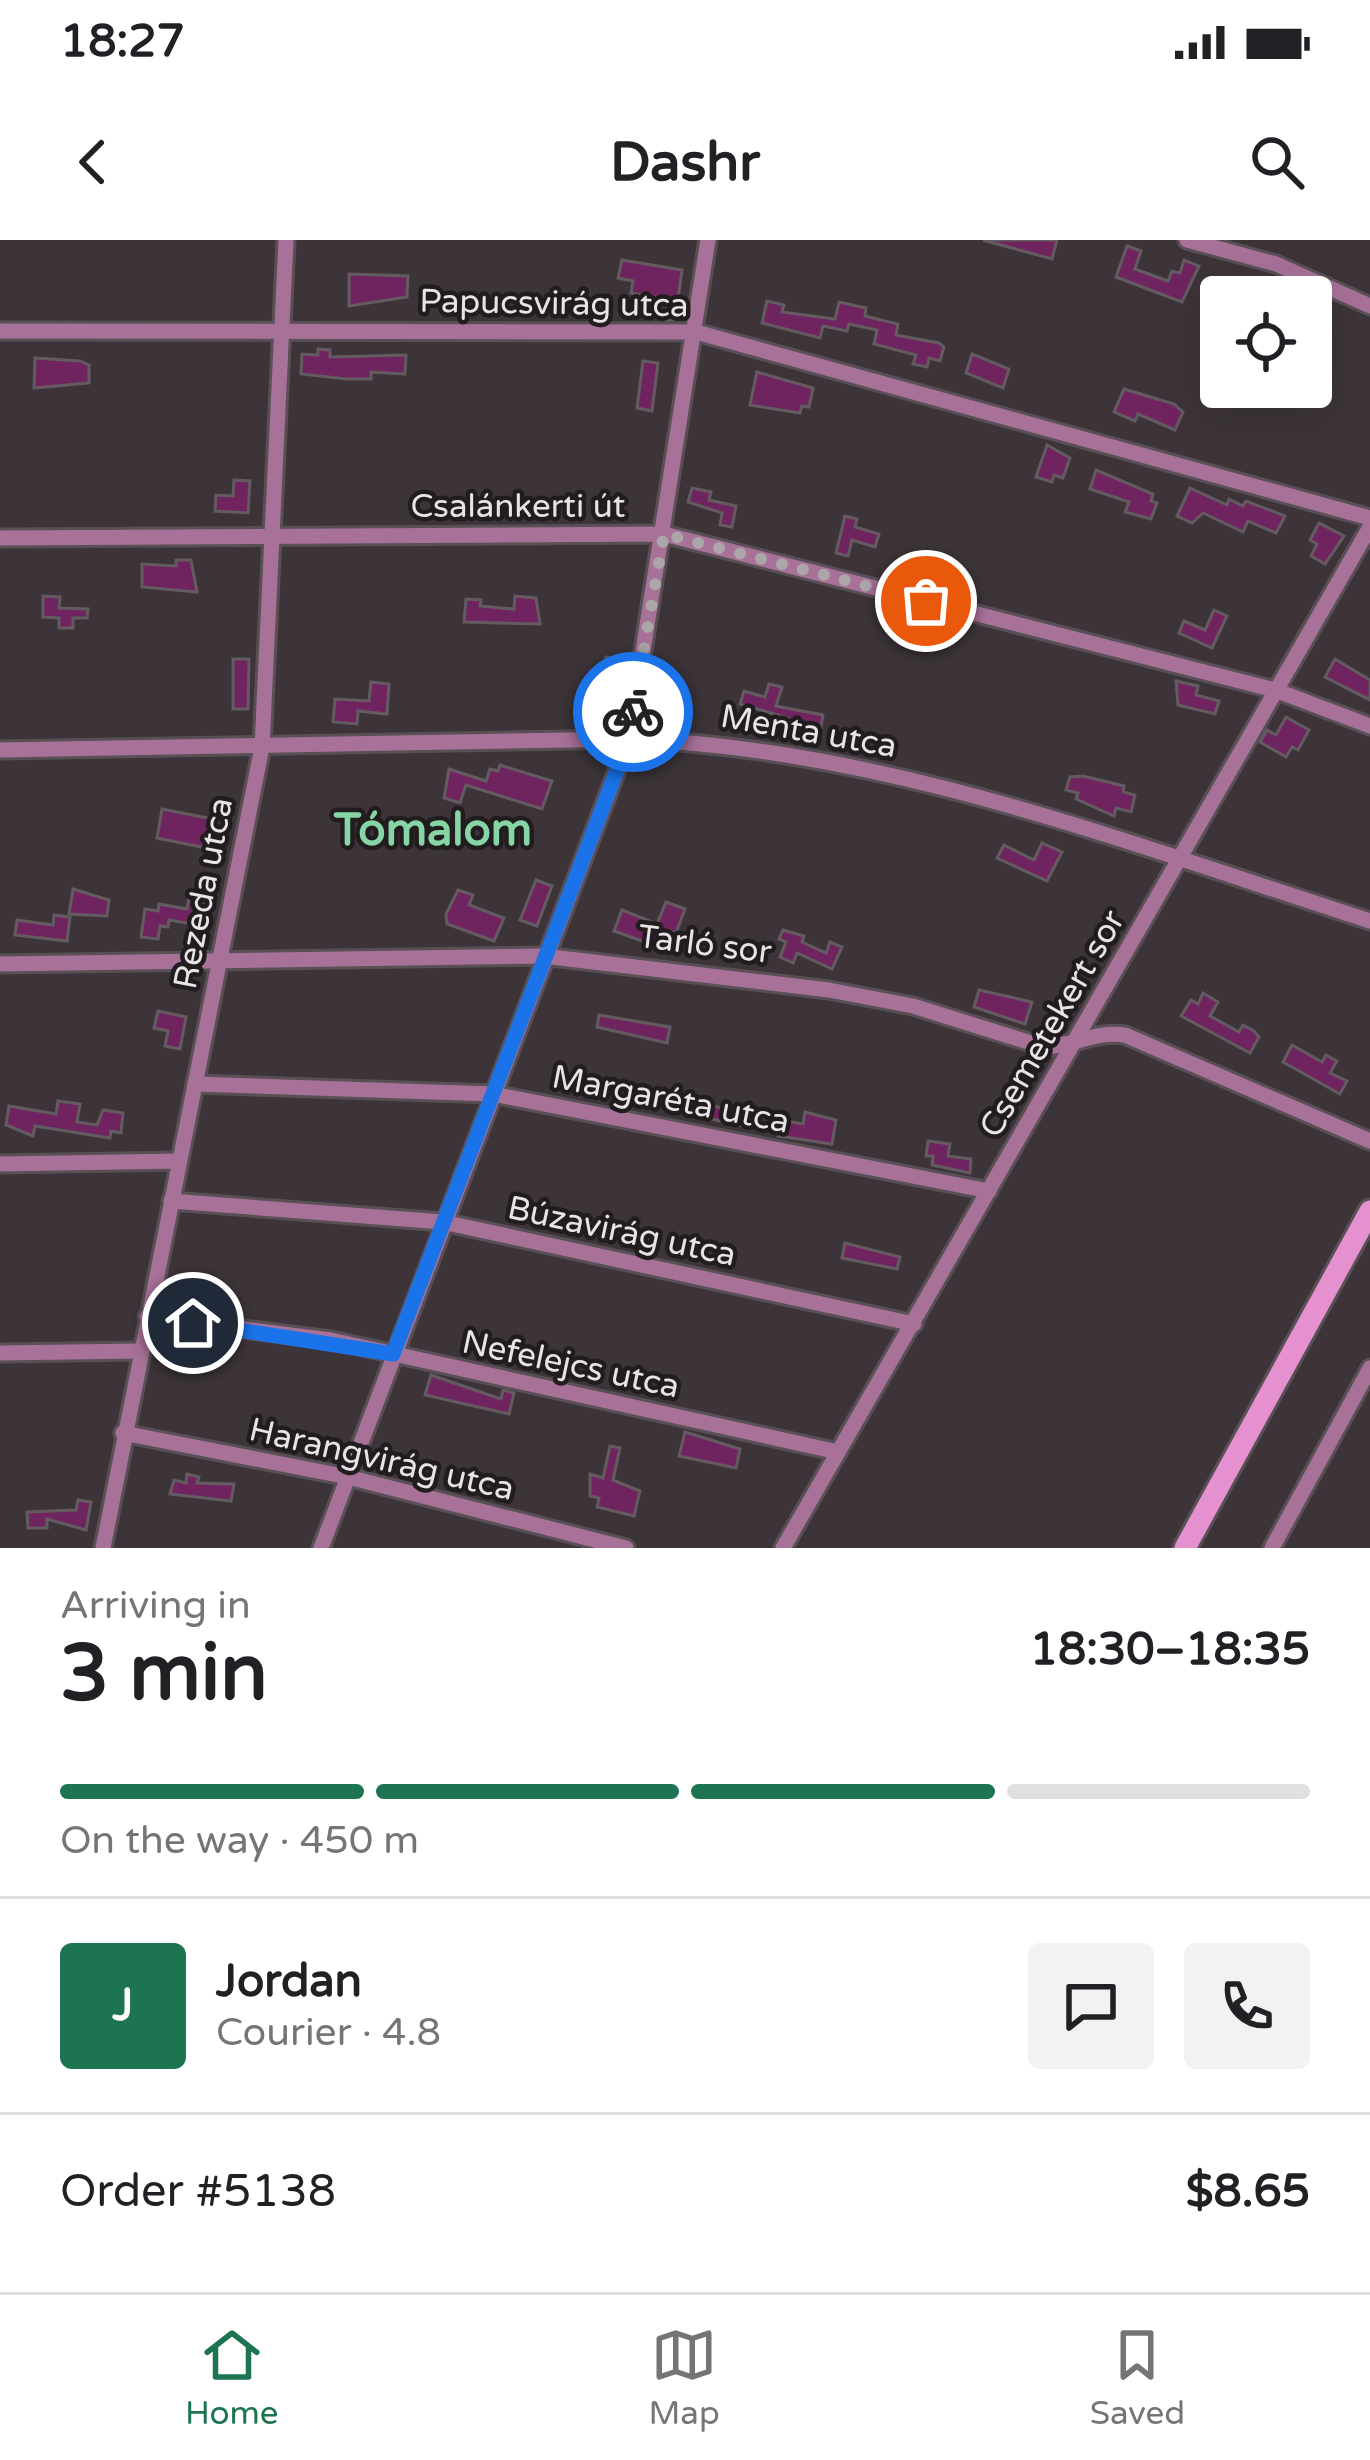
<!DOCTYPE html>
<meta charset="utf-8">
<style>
body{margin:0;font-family:"Varela Round",sans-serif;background:#f2f2f2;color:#202124;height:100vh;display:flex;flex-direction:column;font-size:45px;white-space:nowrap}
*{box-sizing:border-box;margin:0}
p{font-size:39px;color:#757577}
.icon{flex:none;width:66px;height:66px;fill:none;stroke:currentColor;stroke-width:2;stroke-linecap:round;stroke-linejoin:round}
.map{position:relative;height:1308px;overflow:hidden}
.side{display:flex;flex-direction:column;background:#fff;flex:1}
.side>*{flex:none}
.tools{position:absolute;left:1200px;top:36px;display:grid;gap:24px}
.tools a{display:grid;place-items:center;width:132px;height:132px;border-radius:12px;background:#fff;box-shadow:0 12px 48px #0002;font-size:60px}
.pin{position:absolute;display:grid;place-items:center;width:102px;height:102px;color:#fff;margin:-51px;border:6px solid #fff;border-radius:50%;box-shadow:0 3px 12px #0007}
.courier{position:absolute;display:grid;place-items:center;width:120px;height:120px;margin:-60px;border:9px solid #1a73e8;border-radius:50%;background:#fff;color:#222;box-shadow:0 3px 15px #0007}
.summary em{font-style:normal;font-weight:700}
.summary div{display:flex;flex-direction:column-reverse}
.summary{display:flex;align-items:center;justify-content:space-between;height:204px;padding:0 60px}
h1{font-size:78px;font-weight:700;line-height:90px}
.bar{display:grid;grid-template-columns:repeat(4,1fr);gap:18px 12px;align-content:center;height:144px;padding:0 60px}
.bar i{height:15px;border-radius:9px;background:#e0e0e0}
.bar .selected{background:#1d7451}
.bar p{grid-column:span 4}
.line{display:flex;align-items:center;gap:30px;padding:0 60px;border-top:3px solid #e0e0e0}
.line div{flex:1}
.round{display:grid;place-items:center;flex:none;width:126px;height:126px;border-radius:12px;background:#f2f2f2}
.status{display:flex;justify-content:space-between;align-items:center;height:84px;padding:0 60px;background:#fff;direction:ltr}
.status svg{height:33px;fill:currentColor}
header{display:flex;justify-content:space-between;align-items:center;height:156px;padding:0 60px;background:#fff;font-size:54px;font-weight:700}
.tabs{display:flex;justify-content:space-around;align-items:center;height:168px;border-top:3px solid #e0e0e0;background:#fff;font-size:33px;color:#757577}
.tabs a{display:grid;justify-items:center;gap:6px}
.tabs .selected{color:#1d7451}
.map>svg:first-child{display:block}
.building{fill:#6f245f;stroke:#645b61;stroke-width:3}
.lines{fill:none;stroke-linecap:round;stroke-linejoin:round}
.minor-casing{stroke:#585055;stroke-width:21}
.secondary-casing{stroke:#585055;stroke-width:27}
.minor{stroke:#a77198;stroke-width:15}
.secondary{stroke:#e691cf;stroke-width:21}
.done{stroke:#aca6aa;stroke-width:12;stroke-dasharray:0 21.6}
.route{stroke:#1a73e8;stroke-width:15}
.labels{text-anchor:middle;stroke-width:9;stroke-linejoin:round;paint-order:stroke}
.street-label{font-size:33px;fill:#e8e3e7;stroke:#211d1f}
.district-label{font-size:45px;font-weight:bold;fill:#87d4a6;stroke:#211d1f}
</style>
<div class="status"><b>18:27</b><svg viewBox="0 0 49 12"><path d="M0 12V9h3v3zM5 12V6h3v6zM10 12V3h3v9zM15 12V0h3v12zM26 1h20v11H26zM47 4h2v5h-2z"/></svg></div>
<header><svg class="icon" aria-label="back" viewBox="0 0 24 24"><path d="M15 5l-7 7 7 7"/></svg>Dashr<svg class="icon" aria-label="search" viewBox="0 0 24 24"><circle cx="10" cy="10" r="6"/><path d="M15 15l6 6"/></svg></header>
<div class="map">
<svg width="1370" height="1308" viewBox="0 0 1370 1308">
<rect width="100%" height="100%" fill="#3c3439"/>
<g class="building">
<polygon points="983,0 1057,0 1052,19"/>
<polygon points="1127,6 1141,11 1135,29 1168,41 1172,31 1180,33 1184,20 1199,26 1182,62 1116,37"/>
<polygon points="622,20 682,30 675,80 666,80 668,59 631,53 633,41 618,38"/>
<polygon points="349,34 408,36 407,57 349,66"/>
<polygon points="767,61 784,65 782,72 835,79 839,62 866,68 865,76 898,84 896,95 939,103 944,107 940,121 929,118 927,127 913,124 916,115 874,104 877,90 849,84 847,91 823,86 820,98 762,83"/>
<polygon points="318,109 330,110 330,117 406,115 405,134 371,132 371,139 347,139 301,134 302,114 318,115"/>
<polygon points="972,114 1009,129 1003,148 966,133"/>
<polygon points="35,118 80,121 89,125 89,143 34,148"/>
<polygon points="643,121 658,123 652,171 637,168"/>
<polygon points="757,132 813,148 809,167 802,166 800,173 750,165"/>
<polygon points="1124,149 1174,164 1183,172 1175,190 1138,174 1135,181 1114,172"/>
<polygon points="1047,205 1070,218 1063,238 1054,235 1052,242 1036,237"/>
<polygon points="1096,230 1153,254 1151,261 1157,263 1151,279 1125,272 1129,262 1090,249"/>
<polygon points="234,240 250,241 248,273 215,271 216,255 233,256"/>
<polygon points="692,248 711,252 709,260 736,266 732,287 720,285 722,273 688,262"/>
<polygon points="1190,248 1227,265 1229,259 1243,266 1246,261 1285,276 1276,293 1248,281 1243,292 1203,273 1192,283 1177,276"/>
<polygon points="845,276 857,279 855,287 879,294 875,307 852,300 848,316 836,313"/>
<polygon points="1319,283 1344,296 1325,324 1311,316 1317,304 1310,300"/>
<polygon points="176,320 191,320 197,352 142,347 142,324 176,326"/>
<polygon points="43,356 60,357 59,368 88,369 87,378 73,378 73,388 59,388 59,378 43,377"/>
<polygon points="515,356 536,358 540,384 464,382 466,359 481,360 480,366 514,369"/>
<polygon points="1214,370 1227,376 1212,408 1179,393 1184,381 1205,390"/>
<polygon points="606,417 620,419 612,468 598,466"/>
<polygon points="233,419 249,419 248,469 233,469"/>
<polygon points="1335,419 1370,440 1370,460 1325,437"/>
<polygon points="1176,441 1198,446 1196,455 1219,461 1215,474 1178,465"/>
<polygon points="371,442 389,444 387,474 358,471 357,484 333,482 335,459 369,461"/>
<polygon points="769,444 782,447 776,466 823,475 820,493 787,487 788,478 740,464 744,451 765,457"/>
<polygon points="1286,477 1309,490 1298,510 1292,507 1286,517 1260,502 1267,490 1276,495"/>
<polygon points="500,525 552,541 542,569 466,545 460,563 444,558 449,529 486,541 490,529 498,531"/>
<polygon points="1083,536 1124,546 1123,552 1135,555 1131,572 1116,568 1114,576 1076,559 1078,553 1066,550 1070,537"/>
<polygon points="162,569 217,580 211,609 157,598"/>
<polygon points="1042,603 1062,612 1047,641 997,618 1004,605 1034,620"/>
<polygon points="536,640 552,646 537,686 520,680"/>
<polygon points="73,649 109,660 107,676 69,674"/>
<polygon points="458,650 473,655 469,665 504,678 494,701 447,684 446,674"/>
<polygon points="189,657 210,668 205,697 191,694 193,684 169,680 168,687 160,686 158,699 141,697 145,669 158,671 159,664 187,669"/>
<polygon points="666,662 685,669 676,693 666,690 656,706 614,691 622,670 657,684"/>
<polygon points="54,675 70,677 67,701 15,695 17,680 53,685"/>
<polygon points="783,690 804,696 802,702 826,713 830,702 842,707 832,729 797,713 793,723 780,717 786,702 779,699"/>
<polygon points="979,750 1032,762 1025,784 974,767"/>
<polygon points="1203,753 1218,762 1210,776 1239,792 1243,785 1254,791 1259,797 1250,813 1181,776 1191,760 1198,764"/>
<polygon points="158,771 186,777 180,809 165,806 168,791 154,788"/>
<polygon points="599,775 670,787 667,803 597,787"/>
<polygon points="1292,805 1322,822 1326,815 1337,821 1330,833 1347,841 1340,854 1283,822"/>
<polygon points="688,859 748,875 746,887 686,873"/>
<polygon points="58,861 80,864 77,882 97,885 103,870 123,873 121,893 111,891 110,898 35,886 33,896 6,885 9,866 56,874"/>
<polygon points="805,872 836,880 832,904 778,896 781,880 803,884"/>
<polygon points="928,901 950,904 948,916 971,919 970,933 932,925 933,916 926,916"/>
<polygon points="845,1003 900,1017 897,1029 842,1018"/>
<polygon points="431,1135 501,1159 503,1150 514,1153 509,1174 425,1155"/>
<polygon points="685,1192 740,1209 736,1228 679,1216"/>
<polygon points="610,1206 620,1208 613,1240 640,1251 634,1276 597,1267 599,1258 590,1256 590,1234 603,1238"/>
<polygon points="187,1234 199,1237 197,1243 234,1244 231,1261 170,1254 174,1240 186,1243"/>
<polygon points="78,1260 91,1262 86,1290 47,1279 47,1288 28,1288 27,1272 76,1270"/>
</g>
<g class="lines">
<defs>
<g id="minor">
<polyline points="1187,0 1276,24 1370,66"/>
<polyline points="0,91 696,92 1370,278"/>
<polyline points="0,298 664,294 1275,450 1370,486"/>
<path d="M0,510L629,499C887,509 1127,603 1370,681"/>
<path d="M0,724L543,716L829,750L913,766L1044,807C1074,806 1094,791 1125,795L1370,901"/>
<polyline points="195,844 493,854 989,951"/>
<polyline points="0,924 179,921"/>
<polyline points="171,961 443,982 914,1084"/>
<polyline points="147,1077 331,1100 838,1212"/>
<polyline points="0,1113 139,1111"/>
<polyline points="123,1193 348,1237 626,1308"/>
<polyline points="103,1308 262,507 286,0"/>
<polyline points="321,1308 629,499 708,0"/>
<polyline points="783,1308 1370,287"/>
<polyline points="1272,1308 1370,1128"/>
</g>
<polyline id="secondary" points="1185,1308 1370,971"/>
</defs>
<use href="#minor" class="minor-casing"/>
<use href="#secondary" class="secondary-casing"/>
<use href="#minor" class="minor"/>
<use href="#secondary" class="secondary"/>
</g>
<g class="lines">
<polyline class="done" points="633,472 664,294 926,361"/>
<polyline class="route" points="193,1083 393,1114 629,499 633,472"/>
</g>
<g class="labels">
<g class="street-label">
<text transform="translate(554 62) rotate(1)" y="12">Papucsvirág utca</text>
<text x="518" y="277">Csalánkerti út</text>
<text transform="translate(809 490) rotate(10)" y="12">Menta utca</text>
<text transform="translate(202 653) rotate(-79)" y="12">Rezeda utca</text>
<text transform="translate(705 703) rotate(7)" y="12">Tarló sor</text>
<text transform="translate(1051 783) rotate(-60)" y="12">Csemetekert sor</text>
<text transform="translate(671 858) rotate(11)" y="12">Margaréta utca</text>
<text transform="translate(622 990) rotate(12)" y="12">Búzavirág utca</text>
<text transform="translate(571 1123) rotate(12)" y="12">Nefelejcs utca</text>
<text transform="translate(382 1218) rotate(13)" y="12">Harangvirág utca</text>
</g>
<g class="district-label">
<text x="433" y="605">Tómalom</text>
</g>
</g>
</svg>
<div class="tools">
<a><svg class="icon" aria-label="locate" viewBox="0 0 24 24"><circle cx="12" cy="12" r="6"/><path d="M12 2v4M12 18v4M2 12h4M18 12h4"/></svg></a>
</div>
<div class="pin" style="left:926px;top:361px;background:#ea580c"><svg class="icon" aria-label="bag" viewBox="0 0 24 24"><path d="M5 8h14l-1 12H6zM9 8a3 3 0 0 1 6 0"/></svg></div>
<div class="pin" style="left:193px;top:1083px;background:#1f2937"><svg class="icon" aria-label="home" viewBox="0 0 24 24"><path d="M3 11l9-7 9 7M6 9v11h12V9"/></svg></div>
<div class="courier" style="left:633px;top:472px"><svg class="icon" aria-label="bike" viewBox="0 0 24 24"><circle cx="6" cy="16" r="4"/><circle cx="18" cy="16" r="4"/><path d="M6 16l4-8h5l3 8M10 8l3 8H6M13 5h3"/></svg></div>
</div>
<section class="side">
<div class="summary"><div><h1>3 min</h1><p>Arriving in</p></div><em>18:30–18:35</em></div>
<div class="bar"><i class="selected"></i><i class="selected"></i><i class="selected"></i><i></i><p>On the way · 450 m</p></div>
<div class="line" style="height:216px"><b class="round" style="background:#1d7451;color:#fff">J</b><div><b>Jordan</b><p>Courier · 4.8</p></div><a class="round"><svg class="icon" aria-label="chat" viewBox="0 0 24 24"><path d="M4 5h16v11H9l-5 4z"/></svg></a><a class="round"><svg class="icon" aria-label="phone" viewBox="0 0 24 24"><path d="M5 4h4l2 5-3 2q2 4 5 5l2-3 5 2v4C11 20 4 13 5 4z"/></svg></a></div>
<div class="line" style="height:156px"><div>Order #5138</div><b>$8.65</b></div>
</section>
<nav class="tabs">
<a class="selected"><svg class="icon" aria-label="home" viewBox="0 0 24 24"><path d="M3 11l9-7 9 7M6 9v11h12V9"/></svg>Home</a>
<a><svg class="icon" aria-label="map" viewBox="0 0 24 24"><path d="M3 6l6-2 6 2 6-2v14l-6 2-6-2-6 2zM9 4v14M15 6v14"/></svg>Map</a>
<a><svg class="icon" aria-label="saved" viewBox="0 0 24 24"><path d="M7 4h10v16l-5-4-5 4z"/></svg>Saved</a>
</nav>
